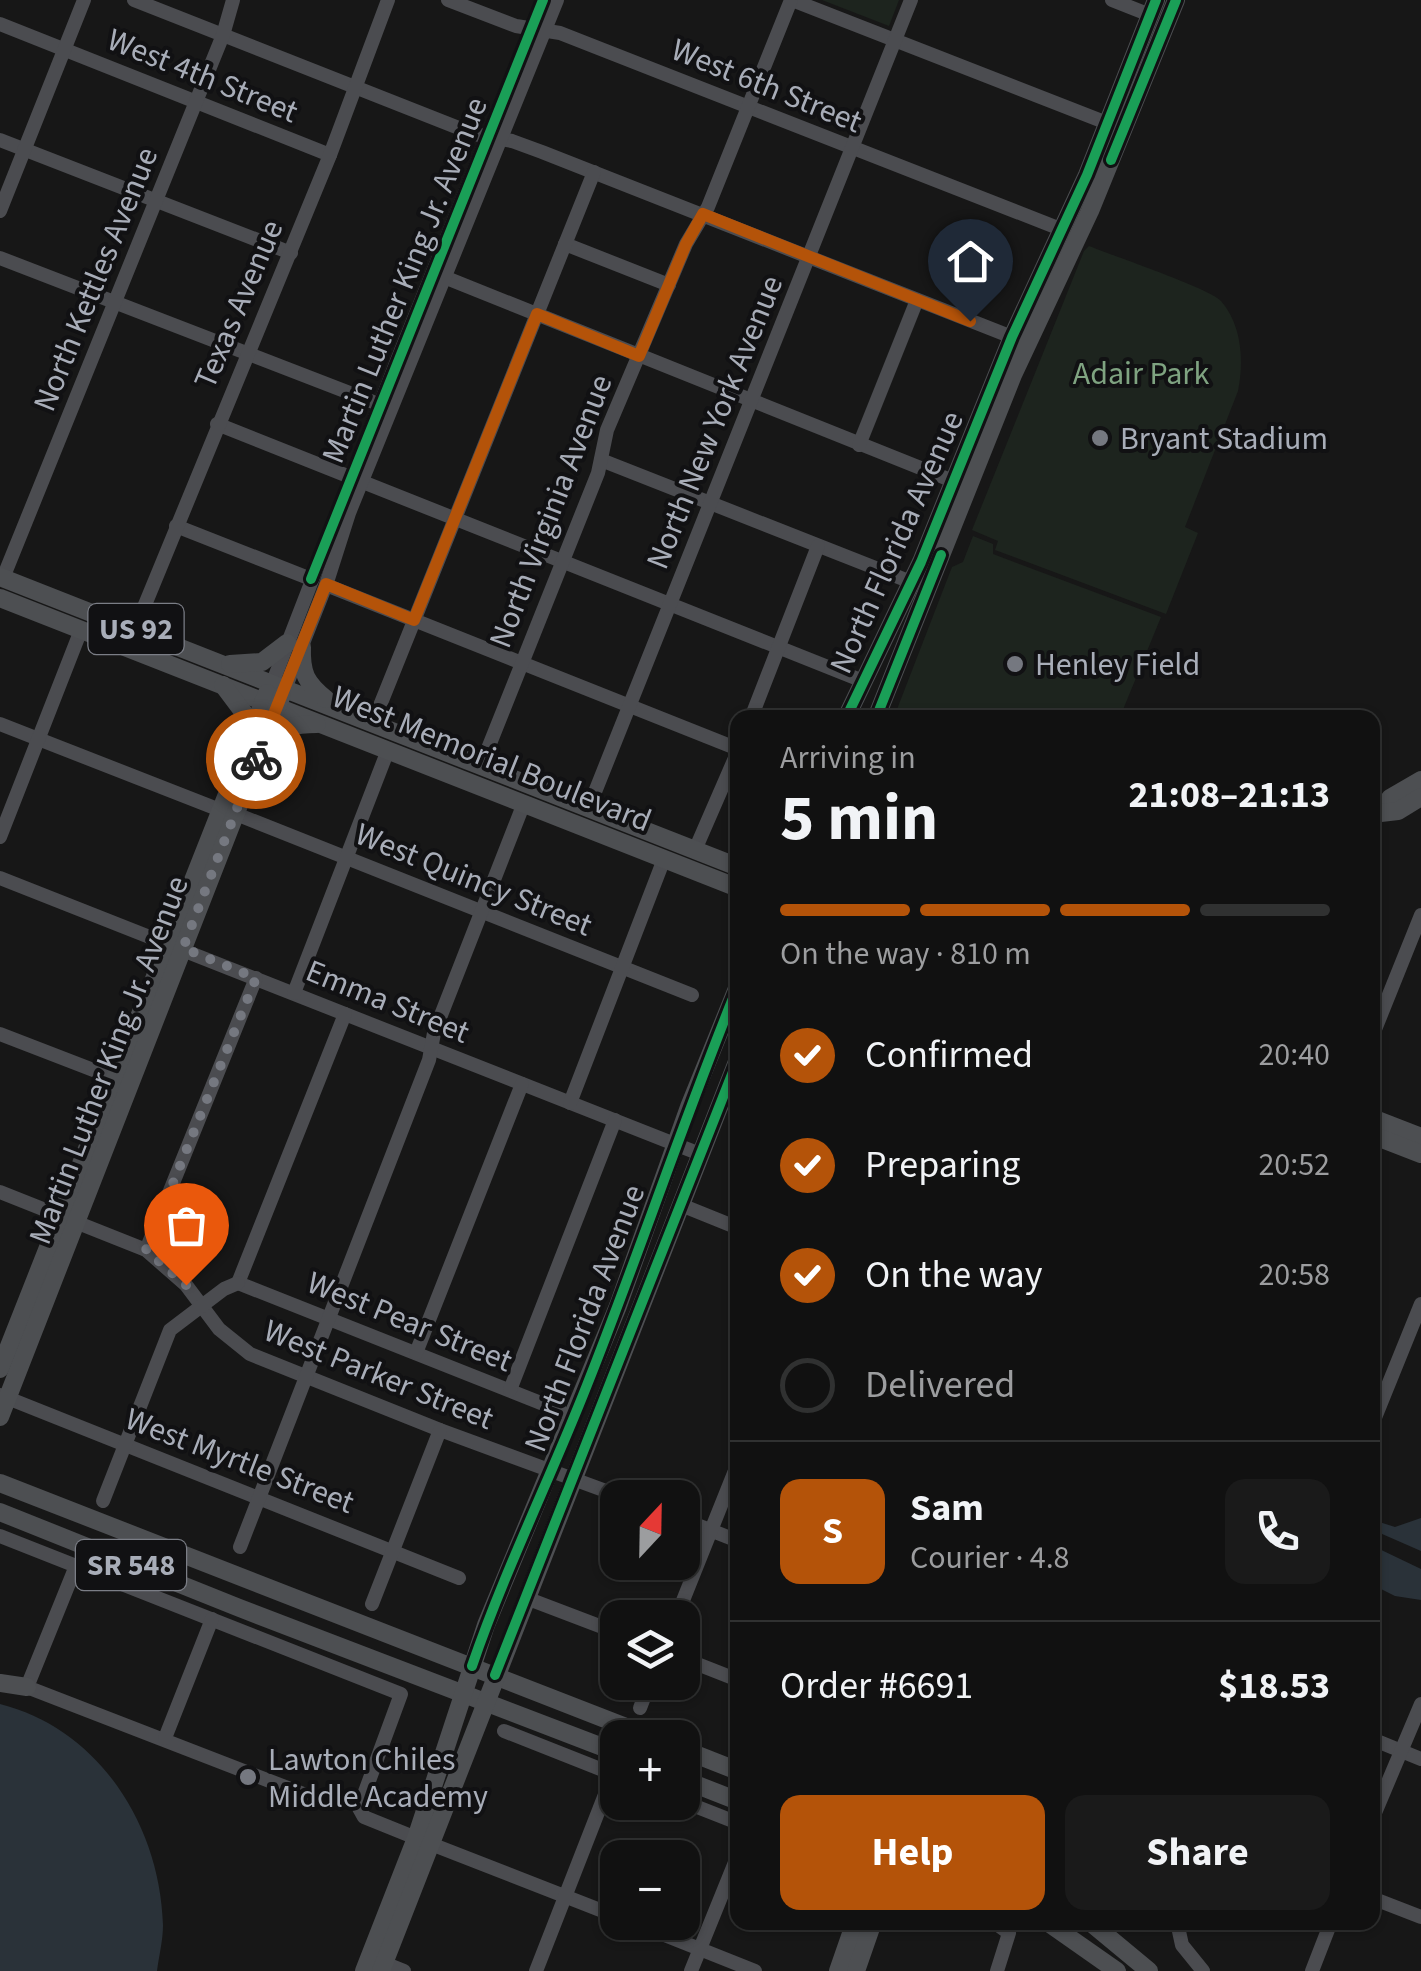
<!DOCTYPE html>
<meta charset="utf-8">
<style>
body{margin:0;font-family:"Source Sans 3",sans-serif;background:#1a1a1a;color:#f1f3f6;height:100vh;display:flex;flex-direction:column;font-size:38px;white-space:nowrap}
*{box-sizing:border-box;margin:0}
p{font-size:32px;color:#9c9d9f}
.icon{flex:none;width:55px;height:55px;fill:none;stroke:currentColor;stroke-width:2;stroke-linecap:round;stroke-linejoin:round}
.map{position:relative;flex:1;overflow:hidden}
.sheet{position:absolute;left:730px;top:710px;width:650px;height:1220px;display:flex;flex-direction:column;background:#111;border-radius:20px;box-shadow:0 2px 8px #0004,0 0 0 2px #303131}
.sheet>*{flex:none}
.needle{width:65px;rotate:22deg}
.controls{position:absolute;left:600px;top:1480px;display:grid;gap:20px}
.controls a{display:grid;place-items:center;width:100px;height:100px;border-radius:20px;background:#111;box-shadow:0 2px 8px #0004,0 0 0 2px #303131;font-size:50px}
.pin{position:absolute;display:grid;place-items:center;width:85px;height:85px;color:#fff;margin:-102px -42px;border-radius:50% 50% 50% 0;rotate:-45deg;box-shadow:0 0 10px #0007}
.pin .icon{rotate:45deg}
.courier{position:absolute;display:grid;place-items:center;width:100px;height:100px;margin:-50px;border:8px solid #b45309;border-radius:50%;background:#fff;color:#222;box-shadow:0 2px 12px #0007}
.head em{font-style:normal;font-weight:700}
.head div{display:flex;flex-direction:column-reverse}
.head{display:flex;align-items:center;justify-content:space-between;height:170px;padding:0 50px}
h1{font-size:65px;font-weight:700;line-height:75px}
.bar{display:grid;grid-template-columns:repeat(4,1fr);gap:15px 10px;align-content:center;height:120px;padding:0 50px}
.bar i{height:12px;border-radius:8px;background:#303131}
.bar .selected{background:#b45309}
.bar p{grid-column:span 4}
.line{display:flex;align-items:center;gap:25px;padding:0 50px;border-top:2px solid #303131}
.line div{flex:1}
.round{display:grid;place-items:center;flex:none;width:105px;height:105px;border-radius:20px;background:#1a1a1a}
ol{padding:0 50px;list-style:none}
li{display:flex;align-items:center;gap:30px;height:110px}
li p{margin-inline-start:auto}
li .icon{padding:10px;border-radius:50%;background:#b45309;color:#fff;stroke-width:4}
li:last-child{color:#9c9d9f}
li i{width:55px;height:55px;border:5px solid #303131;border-radius:50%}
.action{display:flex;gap:20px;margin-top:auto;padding:20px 50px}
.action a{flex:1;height:115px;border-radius:20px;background:#b45309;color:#fff;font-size:40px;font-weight:700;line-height:115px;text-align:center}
.action a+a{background:#1a1a1a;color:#f1f3f6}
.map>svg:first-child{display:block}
.green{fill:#1d241e}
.water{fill:#2a3239}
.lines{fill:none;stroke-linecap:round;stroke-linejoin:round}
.minor{stroke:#4b4c50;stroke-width:14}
.major{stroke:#4d4f52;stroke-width:18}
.cycleway-casing{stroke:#111113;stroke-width:16}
.cycleway{stroke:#1a9f57;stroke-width:10}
.done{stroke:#757880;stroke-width:10;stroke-dasharray:0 18}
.route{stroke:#b45309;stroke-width:12}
.poi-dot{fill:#757880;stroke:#111113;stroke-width:4}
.labels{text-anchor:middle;stroke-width:8;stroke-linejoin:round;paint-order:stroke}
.shield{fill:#111113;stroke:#7b7e86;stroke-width:2.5}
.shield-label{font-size:30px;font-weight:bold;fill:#a8adb8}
.street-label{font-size:32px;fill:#a8adb8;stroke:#111113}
.park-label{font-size:32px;fill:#7fa381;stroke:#111113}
.poi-label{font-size:32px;fill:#a8adb8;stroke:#111113;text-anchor:start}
</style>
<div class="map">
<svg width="1421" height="1971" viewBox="0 0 1421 1971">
<rect width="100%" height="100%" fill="#171717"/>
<g class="green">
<polygon points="822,0 899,0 889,26"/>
<path d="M1089,246C1111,255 1211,289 1221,301C1242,325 1244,361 1238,391L1185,527L1198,533L1166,614L995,550L998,541L972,530L1084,251Z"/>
<polygon points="973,536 993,544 993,554 1161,617 1120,717 894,717 952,567 963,562"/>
</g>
<g class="water">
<polygon points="1421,1518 1421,1551 1373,1530 1373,1520 1395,1527"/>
<polygon points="1373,1546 1421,1569 1421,1600 1395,1596 1373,1585"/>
<path d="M0,1704C99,1729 160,1825 163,1925C163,1940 159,1956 157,1971H0Z"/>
</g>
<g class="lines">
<g class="minor">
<polyline points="134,0 474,134 512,141 542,152 1012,337"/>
<polyline points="448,0 516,26 560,33 1063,230"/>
<polyline points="792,0 1107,123"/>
<polyline points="1112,0 1150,15"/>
<polyline points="0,24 330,155"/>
<polyline points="0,140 291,253"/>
<polyline points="0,211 84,0"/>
<polyline points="565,244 669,285"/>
<polyline points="0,258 386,407"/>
<polyline points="439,275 953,481"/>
<polyline points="217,424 863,681"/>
<polyline points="859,445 917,300"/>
<polyline points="601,460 911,582"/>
<polyline points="176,526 311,579"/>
<polyline points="3,578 223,35 233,0"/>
<polyline points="326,585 738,749"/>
<polyline points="135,629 330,155 388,0"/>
<polyline points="272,684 398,358 543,0"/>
<polyline points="285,689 326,585 349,513 557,0"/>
<polyline points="751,718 818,546"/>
<polyline points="373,723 594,172"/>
<polyline points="0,724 220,810"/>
<polyline points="481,766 598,473 607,430 686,244 708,207 791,0"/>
<polyline points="589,807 911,0"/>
<polyline points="236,814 692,995"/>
<polyline points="0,837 81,630"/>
<polyline points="695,850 738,751"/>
<polyline points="0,878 700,1154"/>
<polyline points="294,993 388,750"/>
<polyline points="0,1034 114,1078"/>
<polyline points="1372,1037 1421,915"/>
<polyline points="570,1103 664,859"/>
<polyline points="0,1192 146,1250 186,1285 219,1329 250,1354 440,1430 625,1498"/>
<polyline points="681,1205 738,1228"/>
<polyline points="146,1250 256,978"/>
<polyline points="238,1283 561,1411"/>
<polyline points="238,1283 345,1014"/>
<polyline points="416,1353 522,1084"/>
<polyline points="510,1390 615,1120"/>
<polyline points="0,1395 459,1578"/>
<polyline points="1372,1425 1421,1304"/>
<polyline points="103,1501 170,1330 224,1289 238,1283"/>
<polyline points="682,1519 738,1541"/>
<polyline points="0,1536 401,1694 359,1808 364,1817 416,1838"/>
<polyline points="240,1547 429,1060 434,1033 524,803"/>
<polyline points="526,1598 618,1633"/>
<polyline points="372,1604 440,1430"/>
<polyline points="676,1618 738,1463"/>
<polyline points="682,1658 738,1680"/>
<polyline points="19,1684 306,1795"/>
<polyline points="27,1687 76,1566"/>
<polyline points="640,1708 650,1682"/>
<polyline points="504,1731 618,1776"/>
<polyline points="165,1738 212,1619"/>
<polyline points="1372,1739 1421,1759"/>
<polyline points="682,1801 738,1823"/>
<polyline points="1372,1820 1421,1704"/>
<polyline points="431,1844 618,1917"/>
<polyline points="1372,1898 1421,1917"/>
<polyline points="632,1922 755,1971"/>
<polyline points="994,1922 1009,1933 997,1971"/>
<polyline points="1177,1922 1182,1945 1203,1971"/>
<polyline points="384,1963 404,1971"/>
<polyline points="536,1971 613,1774"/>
<polyline points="691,1971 738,1855"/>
<polyline points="1312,1971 1331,1922"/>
</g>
<g class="major">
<polyline points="0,577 738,867"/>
<polyline points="0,598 738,888"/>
<path d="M302,647C301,673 306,683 326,699"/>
<polyline points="230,664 262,662 287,643"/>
<polyline points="223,685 244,713 249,735"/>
<polyline points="846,718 921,562 1012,337 1087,175 1156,0"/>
<polyline points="876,718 1013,375 1090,211 1176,0"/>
<path d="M265,745C278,727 296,724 317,724"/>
<polyline points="1381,811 1390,798 1421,780"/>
<polyline points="1372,814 1398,811 1421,797"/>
<polyline points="1372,1118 1421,1137"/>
<polyline points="1372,1135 1421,1154"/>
<polyline points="0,1369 267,693"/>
<polyline points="0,1417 282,695"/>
<polyline points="0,1483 654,1738"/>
<polyline points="0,1512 237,1607 618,1753"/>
<polyline points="0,1683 27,1687"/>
<polyline points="682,1749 738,1771"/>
<polyline points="682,1779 738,1801"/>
<polyline points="1047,1922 1117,1971"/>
<polyline points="1090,1922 1149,1971"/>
<polyline points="364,1971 416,1838 486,1625 618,1306 689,1107 738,986"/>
<polyline points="381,1971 738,1059"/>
<polyline points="838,1971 855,1922"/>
<polyline points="856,1971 873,1922"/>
</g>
<defs>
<g id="cycleway">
<polyline points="1111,160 1176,0"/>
<polyline points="311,579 543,0"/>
<polyline points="846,718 921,562 1012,337 1087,175 1156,0"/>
<polyline points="876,718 941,555"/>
<path d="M472,1666C505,1570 550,1479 587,1385C640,1252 684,1118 738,986"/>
<polyline points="495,1675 738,1059"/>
</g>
</defs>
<use href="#cycleway" class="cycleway-casing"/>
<use href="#cycleway" class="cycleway"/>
</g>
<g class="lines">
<polyline class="done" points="186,1285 146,1250 256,978 183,948 256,759"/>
<polyline class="route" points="256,759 326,584 414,620 537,314 639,356 686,244 703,214 970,321"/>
</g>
<g class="poi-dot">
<circle cx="1100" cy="438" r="10"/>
<circle cx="1015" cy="664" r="10"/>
<circle cx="248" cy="1777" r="10"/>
</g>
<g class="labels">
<g class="shield">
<rect x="88.5" y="604" width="95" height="50" rx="8"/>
<rect x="76" y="1540" width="110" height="50" rx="8"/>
</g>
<g class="shield-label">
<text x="136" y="639">US 92</text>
<text x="131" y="1575">SR 548</text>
</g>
<g class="street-label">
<text transform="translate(203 75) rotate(22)" y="11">West 4th Street</text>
<text transform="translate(767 85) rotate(22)" y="11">West 6th Street</text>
<text transform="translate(95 279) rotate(-68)" y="11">North Kettles Avenue</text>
<text transform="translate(404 280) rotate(-68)" y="11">Martin Luther King Jr. Avenue</text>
<text transform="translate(238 304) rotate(-67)" y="11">Texas Avenue</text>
<text transform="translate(714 422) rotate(-68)" y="11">North New York Avenue</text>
<text transform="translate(550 511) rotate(-69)" y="11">North Virginia Avenue</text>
<text transform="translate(896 542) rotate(-66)" y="11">North Florida Avenue</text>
<text transform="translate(492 758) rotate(22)" y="11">West Memorial Boulevard</text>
<text transform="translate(474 879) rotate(22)" y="11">West Quincy Street</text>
<text transform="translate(388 1001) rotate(22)" y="11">Emma Street</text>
<text transform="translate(108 1060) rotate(-69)" y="11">Martin Luther King Jr. Avenue</text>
<text transform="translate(584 1318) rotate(-69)" y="11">North Florida Avenue</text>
<text transform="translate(410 1321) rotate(22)" y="11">West Pear Street</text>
<text transform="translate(379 1374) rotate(22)" y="11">West Parker Street</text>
<text transform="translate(240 1460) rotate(21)" y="11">West Myrtle Street</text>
</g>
<g class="park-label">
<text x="1141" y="384">Adair Park</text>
</g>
<g class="poi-label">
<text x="1120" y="449">Bryant Stadium</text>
<text x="1035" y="675">Henley Field</text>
<text x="268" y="1770">Lawton Chiles<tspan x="268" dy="37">Middle Academy</tspan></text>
</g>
</g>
</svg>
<div class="controls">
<a><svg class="needle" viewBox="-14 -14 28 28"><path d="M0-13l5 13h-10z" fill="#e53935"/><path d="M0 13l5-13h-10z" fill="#9c9d9f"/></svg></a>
<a><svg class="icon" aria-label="layers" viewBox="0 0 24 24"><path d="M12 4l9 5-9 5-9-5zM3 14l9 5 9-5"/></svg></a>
<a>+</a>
<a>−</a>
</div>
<div class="pin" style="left:186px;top:1285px;background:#ea580c"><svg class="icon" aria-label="bag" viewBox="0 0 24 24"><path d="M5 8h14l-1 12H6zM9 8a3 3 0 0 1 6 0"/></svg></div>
<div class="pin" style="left:970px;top:321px;background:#1f2937"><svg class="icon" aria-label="home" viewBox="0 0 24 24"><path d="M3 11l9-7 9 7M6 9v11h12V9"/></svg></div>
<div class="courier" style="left:256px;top:759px"><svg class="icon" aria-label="bike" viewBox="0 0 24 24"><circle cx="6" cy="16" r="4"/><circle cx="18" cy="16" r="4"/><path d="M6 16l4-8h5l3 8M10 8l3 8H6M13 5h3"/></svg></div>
<section class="sheet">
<div class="head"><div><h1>5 min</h1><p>Arriving in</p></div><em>21:08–21:13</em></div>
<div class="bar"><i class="selected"></i><i class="selected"></i><i class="selected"></i><i></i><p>On the way · 810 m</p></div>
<ol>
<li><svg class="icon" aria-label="check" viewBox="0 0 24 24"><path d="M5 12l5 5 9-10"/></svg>Confirmed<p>20:40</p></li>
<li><svg class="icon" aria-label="check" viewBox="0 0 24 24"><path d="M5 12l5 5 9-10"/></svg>Preparing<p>20:52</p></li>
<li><svg class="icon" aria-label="check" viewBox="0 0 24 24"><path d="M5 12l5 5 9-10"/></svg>On the way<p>20:58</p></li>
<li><i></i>Delivered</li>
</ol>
<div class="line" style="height:180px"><b class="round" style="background:#b45309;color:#fff">S</b><div><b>Sam</b><p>Courier · 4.8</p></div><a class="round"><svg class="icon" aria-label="phone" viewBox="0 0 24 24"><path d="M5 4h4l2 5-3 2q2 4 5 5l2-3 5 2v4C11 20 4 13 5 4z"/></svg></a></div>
<div class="line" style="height:130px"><div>Order #6691</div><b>$18.53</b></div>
<div class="action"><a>Help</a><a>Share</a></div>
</section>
</div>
